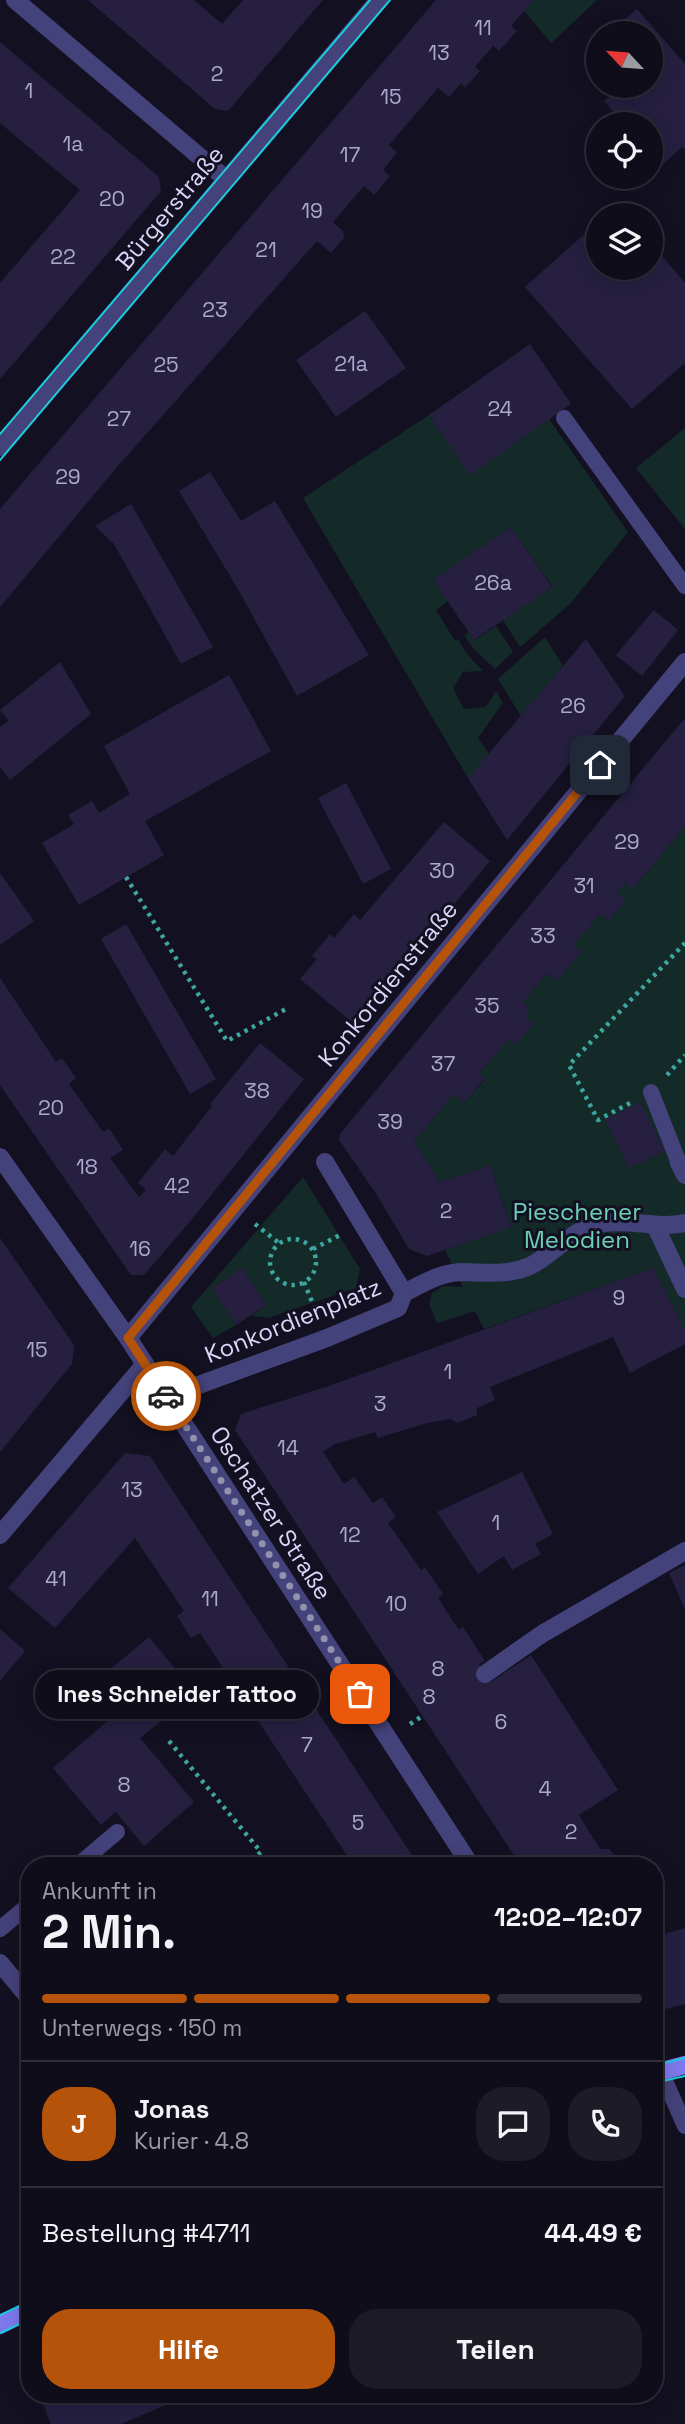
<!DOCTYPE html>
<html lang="de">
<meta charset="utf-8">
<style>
body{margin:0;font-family:"Space Grotesk",sans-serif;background:#1c1b26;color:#f1f3f6;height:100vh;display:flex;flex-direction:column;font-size:26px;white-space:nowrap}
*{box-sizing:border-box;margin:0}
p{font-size:23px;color:#9b9ca2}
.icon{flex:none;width:38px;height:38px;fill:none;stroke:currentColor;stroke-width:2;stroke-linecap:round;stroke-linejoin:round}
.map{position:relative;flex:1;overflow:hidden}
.panel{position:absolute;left:21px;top:1857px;width:642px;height:546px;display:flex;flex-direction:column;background:#0e0d19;border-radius:28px;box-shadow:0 4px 18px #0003,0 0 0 2px #2e2d38}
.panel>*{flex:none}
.needle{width:46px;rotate:296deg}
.buttons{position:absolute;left:586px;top:21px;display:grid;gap:14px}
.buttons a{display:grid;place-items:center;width:77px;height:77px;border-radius:50%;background:#0e0d19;box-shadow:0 4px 18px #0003,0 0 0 2px #2e2d38;font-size:35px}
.pin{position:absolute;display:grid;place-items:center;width:60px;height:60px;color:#fff;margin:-30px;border-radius:14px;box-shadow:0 4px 10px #0006}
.courier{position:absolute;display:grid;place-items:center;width:70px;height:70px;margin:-35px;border:5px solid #b45309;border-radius:50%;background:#fff;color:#222;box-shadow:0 2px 9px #0007}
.bubble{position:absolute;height:49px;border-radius:24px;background:#0e0d19;box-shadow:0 4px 18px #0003,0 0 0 2px #2e2d38;font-size:23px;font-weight:600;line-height:49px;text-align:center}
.summary em{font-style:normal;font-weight:600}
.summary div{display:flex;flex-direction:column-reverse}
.summary{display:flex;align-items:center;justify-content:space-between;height:119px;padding:0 21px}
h1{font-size:46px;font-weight:600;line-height:52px}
.bar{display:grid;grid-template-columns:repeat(4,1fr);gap:10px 7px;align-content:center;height:84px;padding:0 21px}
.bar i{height:9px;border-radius:5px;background:#2e2d38}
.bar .on{background:#b45309}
.bar p{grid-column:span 4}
.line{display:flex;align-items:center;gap:18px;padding:0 21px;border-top:2px solid #2e2d38}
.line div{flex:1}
.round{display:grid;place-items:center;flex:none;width:74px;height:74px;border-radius:28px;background:#1c1b26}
.primary-button{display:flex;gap:14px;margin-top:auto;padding:14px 21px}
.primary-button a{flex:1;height:80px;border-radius:28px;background:#b45309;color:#fff;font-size:28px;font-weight:600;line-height:80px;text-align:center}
.primary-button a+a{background:#1c1b26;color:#f1f3f6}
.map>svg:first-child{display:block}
.green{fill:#142a29}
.building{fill:#261f40}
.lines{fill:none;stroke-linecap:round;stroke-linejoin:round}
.path{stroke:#3ea59f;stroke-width:4.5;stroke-dasharray:3.5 5;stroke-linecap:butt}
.service{stroke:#44427a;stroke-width:16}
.minor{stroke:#44427a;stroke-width:18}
.tertiary{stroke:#44427a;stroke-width:18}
.secondary{stroke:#7d79ed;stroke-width:18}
.tram{stroke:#1ecade;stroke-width:2}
.done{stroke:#9491ae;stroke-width:7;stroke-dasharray:0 12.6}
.route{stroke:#b45309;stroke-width:9}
.labels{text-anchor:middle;stroke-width:6;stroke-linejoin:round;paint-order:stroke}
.number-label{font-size:21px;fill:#ada8cc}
.street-label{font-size:24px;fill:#dad6fa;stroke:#131121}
.park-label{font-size:24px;fill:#6cd0b7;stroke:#131121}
</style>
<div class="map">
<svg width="685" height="2424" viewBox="0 0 685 2424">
<rect width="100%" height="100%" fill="#131121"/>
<g class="green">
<polygon points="534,0 597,0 551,43 524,11"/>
<polygon points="429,415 470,474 549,419 628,532 570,604 520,647 503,620 552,586 511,527 434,580 448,601 436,610 455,641 458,639 466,653 483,671 463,672 453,688 464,709 486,707 496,691 503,703 478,738 489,754 468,778 303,498"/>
<polygon points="685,428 685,529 636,468"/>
<polygon points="496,626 513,652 495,669 473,648 464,635 469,632 475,640"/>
<polygon points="545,637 563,666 521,716 498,679"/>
<polygon points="685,826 685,1329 653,1268 484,1329 475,1311 437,1323 429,1305 432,1293 443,1286 463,1287 445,1250 511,1226 490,1165 440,1182 414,1142 453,1094 464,1103 485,1079 479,1073 509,1039 516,1044 524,1016 523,1002 547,973 557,980 580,952 573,945 600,914 609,921 625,901 616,893 626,882 634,888"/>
<polygon points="303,1177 360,1269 356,1288 268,1318 251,1316 266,1305 242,1268 212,1288 236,1325 213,1338 191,1307"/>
</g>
<g class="building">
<polygon points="88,0 194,0 222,24 243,0 323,0 228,111 215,109"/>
<polygon points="436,0 534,0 511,26 517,31 499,51 493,46 485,55 475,67 480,71 465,88 461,83 449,97 438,88 389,145 397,152 383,170 390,176 374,195 364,186 333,222 343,231 344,238 331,253 317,241 117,467 0,607 0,509"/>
<polygon points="637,9 685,64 685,150 682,147 661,166 651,155 651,124 624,124 604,101 622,86 651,86 651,33 609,33"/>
<polygon points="0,42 159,177 161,191 0,379 0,283 80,190 0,123"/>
<polygon points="618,205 626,215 607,215"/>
<polygon points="598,222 598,268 651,268 651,243 685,283 685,363 632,409 525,287"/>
<polygon points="365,311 406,368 336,417 296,360"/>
<polygon points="530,344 571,404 470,475 429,415"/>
<polygon points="210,472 241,521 275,501 369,655 297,696 239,591 179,491"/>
<polygon points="131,504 213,647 181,664 114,544 95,526"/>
<polygon points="511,527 552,587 474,640 433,580"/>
<polygon points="654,610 678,630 642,676 616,655"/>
<polygon points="586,639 625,696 507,840 468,778"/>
<polygon points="60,662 91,714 10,780 0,767 0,727 9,721 0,710"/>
<polygon points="229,675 271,751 145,821 164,855 79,905 42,843 74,824 68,815 92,801 99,813 130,794 104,746"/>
<polygon points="685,718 685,826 633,889 626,882 616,893 626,901 609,921 600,914 573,945 581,952 557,981 547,973 523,1002 530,1009 524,1016 533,1024 516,1045 509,1039 479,1073 485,1078 464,1103 453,1094 414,1142 440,1182 490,1165 511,1227 427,1256 409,1249 377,1195 339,1140 340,1134"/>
<polygon points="346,783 391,869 363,884 318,798"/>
<polygon points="444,822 490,861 354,1024 300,979 317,959 312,956 330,934 334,938 354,914 360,920"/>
<polygon points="0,873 34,921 0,945"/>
<polygon points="126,924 216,1079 190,1094 101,939"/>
<polygon points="0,978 56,1062 62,1058 76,1078 69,1084 103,1132 109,1128 123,1150 110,1158 139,1197 146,1190 138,1183 165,1149 173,1156 212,1106 210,1104 260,1043 304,1079 188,1224 144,1275 131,1275 0,1085"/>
<polygon points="640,1102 665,1151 629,1168 605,1120"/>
<polygon points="0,1238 74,1345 72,1364 0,1452"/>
<polygon points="242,1268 266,1305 236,1325 212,1288"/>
<polygon points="653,1268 685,1329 685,1344 630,1373 613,1337 490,1387 495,1400 477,1408 477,1415 457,1423 451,1419 427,1423 378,1438 375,1432 335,1444 323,1452 344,1484 354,1477 373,1503 382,1497 396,1517 388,1523 421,1570 425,1567 443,1594 438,1598 459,1630 463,1627 485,1661 479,1664 491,1682 531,1655 618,1790 579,1815 600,1849 609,1849 619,1862 618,1866 521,1866 235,1430 241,1414 332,1385"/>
<polygon points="125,1453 150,1456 419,1866 354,1866 200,1633 191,1638 177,1616 184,1611 135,1538 55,1628 8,1588"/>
<polygon points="522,1472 553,1534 535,1544 541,1554 512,1570 504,1556 478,1574 437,1512"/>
<polygon points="685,1565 685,1609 669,1573"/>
<polygon points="0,1629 25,1651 0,1681"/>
<polygon points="149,1637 195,1693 140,1738 194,1802 144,1846 116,1812 101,1825 53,1768 111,1718 87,1689"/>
<polygon points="654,1925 661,1935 685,1928 685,2004 654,2012"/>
<polygon points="39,2394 192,2394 121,2424 51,2424"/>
</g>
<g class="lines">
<g class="path">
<polyline points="126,877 227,1041 286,1009"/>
<polyline points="667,1075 685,1055"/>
<polyline points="630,1103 598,1120 569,1065 685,943"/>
<polyline points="255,1224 279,1243"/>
<circle cx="293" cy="1262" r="23"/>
<polyline points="313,1249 340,1235"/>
<polyline points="304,1282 317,1314"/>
<polyline points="410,1724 424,1715"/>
<polyline points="169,1741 261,1852 244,1866"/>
</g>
<g class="service">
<polyline points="564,418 685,586"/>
<polyline points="651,1092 679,1163"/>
<polyline points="77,1866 117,1832"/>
<polyline points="0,1929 30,1904"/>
<polyline points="661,2072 685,2126"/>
</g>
<g class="minor">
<polyline points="15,0 226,179"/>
<polyline points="0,1157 128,1338 471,1866"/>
<polyline points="679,1163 685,1175"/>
<polyline points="655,1225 685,1289"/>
<path d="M404,1293C422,1284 440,1273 460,1272C483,1272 507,1276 530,1266C556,1253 573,1227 604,1223C631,1219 658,1229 685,1223"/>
<polyline points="128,1338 685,662"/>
<polyline points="166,1397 327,1338 398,1308 404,1293 325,1162"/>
<polyline points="0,1535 145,1364"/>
<polyline points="485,1674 542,1634 685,1551"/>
<polyline points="0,1963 30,1999"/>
</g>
<polyline class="tertiary" points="0,447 379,0"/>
<g class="secondary">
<polyline points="654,2073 685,2065"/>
<polyline points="0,2325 30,2310"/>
</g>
<g class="tram">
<polyline points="0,434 370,0"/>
<polyline points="0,460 390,0"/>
<polyline points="654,2066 685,2058"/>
<polyline points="654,2083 685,2076"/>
<polyline points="0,2315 30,2301"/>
<polyline points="0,2333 30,2319"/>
</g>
</g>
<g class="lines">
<polyline class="done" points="166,1396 360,1694"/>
<polyline class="route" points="166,1396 128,1338 600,765"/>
</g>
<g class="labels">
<g class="number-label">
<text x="483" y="35">11</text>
<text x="439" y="60">13</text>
<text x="217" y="81">2</text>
<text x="29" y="98">1</text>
<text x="391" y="104">15</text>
<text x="73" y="151">1a</text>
<text x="350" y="162">17</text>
<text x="112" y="206">20</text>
<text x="312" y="218">19</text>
<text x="266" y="257">21</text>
<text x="63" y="264">22</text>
<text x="215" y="317">23</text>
<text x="351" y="371">21a</text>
<text x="166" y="372">25</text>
<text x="500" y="416">24</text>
<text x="119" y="426">27</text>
<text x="68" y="484">29</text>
<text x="493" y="590">26a</text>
<text x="573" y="713">26</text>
<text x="627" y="849">29</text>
<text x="442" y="878">30</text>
<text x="584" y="893">31</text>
<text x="543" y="943">33</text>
<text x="487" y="1013">35</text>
<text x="443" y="1071">37</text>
<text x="257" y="1098">38</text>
<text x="51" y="1115">20</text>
<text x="390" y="1129">39</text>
<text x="87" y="1174">18</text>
<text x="177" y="1193">42</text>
<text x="446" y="1218">2</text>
<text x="140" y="1256">16</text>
<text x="619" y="1305">9</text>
<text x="37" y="1357">15</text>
<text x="448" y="1379">1</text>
<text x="380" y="1411">3</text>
<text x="288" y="1455">14</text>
<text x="132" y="1497">13</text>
<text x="496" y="1530">1</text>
<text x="350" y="1542">12</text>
<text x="56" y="1586">41</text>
<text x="210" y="1606">11</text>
<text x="396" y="1611">10</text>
<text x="438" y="1676">8</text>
<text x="429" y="1704">8</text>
<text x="501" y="1729">6</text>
<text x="307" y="1752">7</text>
<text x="124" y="1792">8</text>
<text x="545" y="1796">4</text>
<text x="358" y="1830">5</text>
<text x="571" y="1839">2</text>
</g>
<g class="street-label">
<text transform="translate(170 208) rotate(-50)" y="8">Bürgerstraße</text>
<text transform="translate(388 984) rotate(-51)" y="8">Konkordienstraße</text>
<text transform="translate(293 1321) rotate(-22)" y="8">Konkordienplatz</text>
<text transform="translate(271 1513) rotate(57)" y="8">Oschatzer Straße</text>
</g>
<g class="park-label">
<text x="577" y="1220">Pieschener<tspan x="577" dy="28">Melodien</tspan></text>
</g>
</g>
</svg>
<div class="buttons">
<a><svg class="needle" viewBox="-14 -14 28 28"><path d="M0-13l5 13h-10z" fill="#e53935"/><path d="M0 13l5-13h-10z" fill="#9b9ca2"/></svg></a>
<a><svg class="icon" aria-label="locate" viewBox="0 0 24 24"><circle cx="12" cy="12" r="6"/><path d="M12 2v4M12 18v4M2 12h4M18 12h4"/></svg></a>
<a><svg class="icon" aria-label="layers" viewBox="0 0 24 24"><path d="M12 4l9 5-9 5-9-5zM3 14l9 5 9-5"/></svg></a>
</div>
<div class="pin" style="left:360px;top:1694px;background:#ea580c"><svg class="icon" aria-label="bag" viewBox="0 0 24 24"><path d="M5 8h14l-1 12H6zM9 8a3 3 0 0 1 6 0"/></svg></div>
<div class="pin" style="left:600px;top:765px;background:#1f2937"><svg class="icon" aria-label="home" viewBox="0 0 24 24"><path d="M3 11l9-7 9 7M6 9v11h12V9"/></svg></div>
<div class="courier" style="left:166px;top:1396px"><svg class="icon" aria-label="car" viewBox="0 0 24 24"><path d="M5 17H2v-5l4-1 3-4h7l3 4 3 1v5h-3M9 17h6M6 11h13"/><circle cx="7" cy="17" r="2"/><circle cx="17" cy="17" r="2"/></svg></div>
<div class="bubble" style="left:35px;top:1670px;width:284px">Ines Schneider Tattoo</div>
<section class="panel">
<div class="summary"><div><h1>2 Min.</h1><p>Ankunft in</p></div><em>12:02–12:07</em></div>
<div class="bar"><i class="on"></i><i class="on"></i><i class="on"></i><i></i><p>Unterwegs · 150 m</p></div>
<div class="line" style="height:126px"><b class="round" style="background:#b45309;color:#fff">J</b><div><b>Jonas</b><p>Kurier · 4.8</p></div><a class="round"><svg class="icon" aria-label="chat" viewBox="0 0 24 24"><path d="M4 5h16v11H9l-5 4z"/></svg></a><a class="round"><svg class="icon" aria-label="phone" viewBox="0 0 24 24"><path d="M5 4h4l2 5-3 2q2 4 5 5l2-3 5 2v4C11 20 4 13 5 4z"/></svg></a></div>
<div class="line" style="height:91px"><div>Bestellung #4711</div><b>44.49 €</b></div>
<div class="primary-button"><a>Hilfe</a><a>Teilen</a></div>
</section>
</div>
